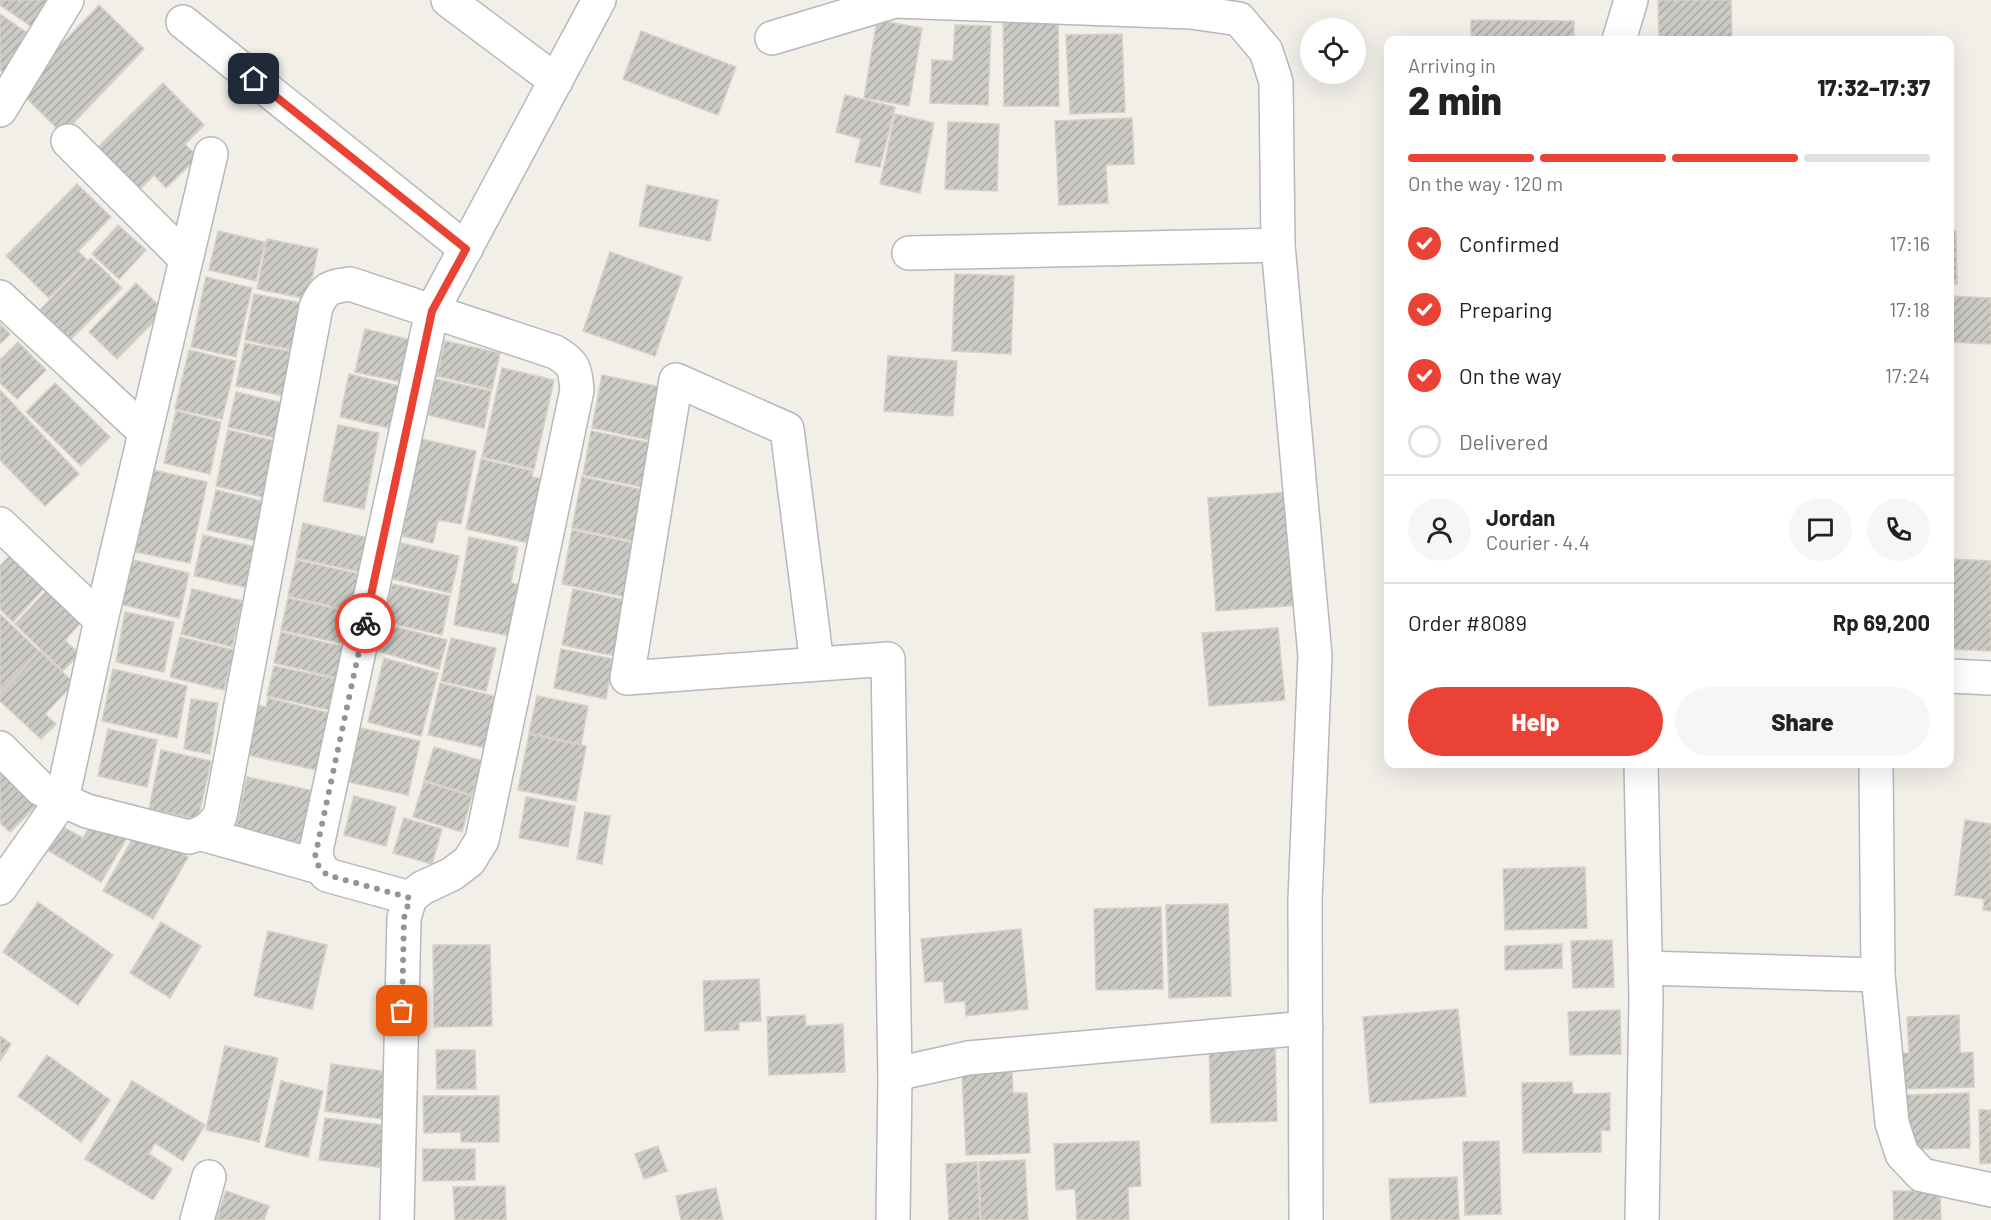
<!DOCTYPE html>
<meta charset="utf-8">
<style>
body{margin:0;font-family:Barlow,sans-serif;background:#f6f6f6;color:#222;height:100vh;display:flex;flex-direction:column;font-size:22px;white-space:nowrap}
*{box-sizing:border-box;margin:0}
p{font-size:20px;color:#767676}
.icon{flex:none;width:33px;height:33px;fill:none;stroke:currentColor;stroke-width:2;stroke-linecap:round;stroke-linejoin:round}
.map{position:relative;flex:1;overflow:hidden}
.panel{position:absolute;left:1384px;top:36px;width:570px;height:732px;display:flex;flex-direction:column;background:#fff;border-radius:12px;box-shadow:0 6px 24px #0002}
.panel>*{flex:none}
.fabs{position:absolute;left:1300px;top:18px;display:grid;gap:12px}
.fabs a{display:grid;place-items:center;width:66px;height:66px;border-radius:50%;background:#fff;box-shadow:0 6px 24px #0002;font-size:30px}
.pin{position:absolute;display:grid;place-items:center;width:51px;height:51px;color:#fff;margin:-26px;border-radius:12px;box-shadow:0 3px 9px #0006}
.courier{position:absolute;display:grid;place-items:center;width:60px;height:60px;margin:-30px;border:4px solid #ea4335;border-radius:50%;background:#fff;color:#222;box-shadow:0 2px 8px #0007}
.summary em{font-style:normal;font-weight:800}
.summary div{display:flex;flex-direction:column-reverse}
.summary{display:flex;align-items:center;justify-content:space-between;height:102px;padding:0 24px}
h1{font-size:39px;font-weight:800;line-height:45px}
.bar{display:grid;grid-template-columns:repeat(4,1fr);gap:9px 6px;align-content:center;height:72px;padding:0 24px}
.bar i{height:8px;border-radius:4px;background:#e0e0e0}
.bar .current{background:#ea4335}
.bar p{grid-column:span 4}
.line{display:flex;align-items:center;gap:15px;padding:0 24px;border-top:2px solid #e0e0e0}
.line div{flex:1}
.round{display:grid;place-items:center;flex:none;width:63px;height:63px;border-radius:32px;background:#f6f6f6}
ol{padding:0 24px;list-style:none}
li{display:flex;align-items:center;gap:18px;height:66px}
li p{margin-inline-start:auto}
li .icon{padding:6px;border-radius:50%;background:#ea4335;color:#fff;stroke-width:4}
li:last-child{color:#767676}
li i{width:33px;height:33px;border:3px solid #e0e0e0;border-radius:50%}
.button{display:flex;gap:12px;margin-top:auto;padding:12px 24px}
.button a{flex:1;height:69px;border-radius:36px;background:#ea4335;color:#fff;font-size:24px;font-weight:800;line-height:69px;text-align:center}
.button a+a{background:#f6f6f6;color:#222}
.map>svg:first-child{display:block}
.building{fill:url(#building-hatch);stroke:#d6d1c6;stroke-width:1.5}
.lines{fill:none;stroke-linecap:round;stroke-linejoin:round}
.minor-casing{stroke:#b5b8bc;stroke-width:36}
.minor{stroke:#fff;stroke-width:33}
.done{stroke:#929495;stroke-width:6;stroke-dasharray:0 10.8}
.route{stroke:#ea4335;stroke-width:8}
</style>
<div class="map">
<svg width="1991" height="1220" viewBox="0 0 1991 1220">
<defs>
<pattern id="building-hatch" width="6" height="6" patternUnits="userSpaceOnUse" patternTransform="scale(1.5)"><rect width="6" height="6" fill="#cccac5"/><path d="M-1 1l2-2M0 6l6-6M5 7l2-2" fill="none" stroke="#a9a8a4"/></pattern>
</defs>
<rect width="100%" height="100%" fill="#f1efe8"/>
<g class="building">
<polygon points="0,0 55,0 35,29 0,5"/>
<polygon points="1658,0 1731,0 1732,40 1659,40"/>
<polygon points="99,5 144,49 63,134 18,90"/>
<polygon points="1003,12 1058,12 1059,106 1004,106"/>
<polygon points="0,14 33,37 7,75 0,70"/>
<polygon points="877,20 922,28 909,106 864,98"/>
<polygon points="1471,20 1574,21 1574,40 1471,40"/>
<polygon points="955,25 991,26 988,105 930,103 932,60 953,61"/>
<polygon points="641,31 736,67 718,115 623,79"/>
<polygon points="1122,34 1125,112 1070,114 1066,35"/>
<polygon points="163,83 204,125 185,144 198,157 166,188 154,175 138,191 97,148"/>
<polygon points="845,95 895,107 880,167 855,162 861,139 836,132"/>
<polygon points="895,114 934,123 920,193 880,184"/>
<polygon points="1132,118 1134,164 1106,165 1108,203 1059,205 1055,121"/>
<polygon points="948,122 999,124 997,191 945,189"/>
<polygon points="77,184 111,217 78,251 87,260 49,298 6,256"/>
<polygon points="647,185 718,200 710,241 639,226"/>
<polygon points="118,225 146,250 119,279 92,254"/>
<polygon points="218,231 265,242 256,281 209,270"/>
<polygon points="1950,231 1956,231 1957,284 1950,284"/>
<polygon points="267,239 318,249 308,299 257,289"/>
<polygon points="610,252 682,277 655,356 583,331"/>
<polygon points="91,258 122,288 71,339 40,310"/>
<polygon points="955,274 1014,276 1011,354 952,351"/>
<polygon points="206,277 252,288 236,357 191,347"/>
<polygon points="136,283 164,311 117,359 89,332"/>
<polygon points="254,294 307,304 298,351 245,340"/>
<polygon points="1950,296 1991,298 1991,344 1950,342"/>
<polygon points="0,324 10,334 0,344"/>
<polygon points="365,329 411,340 402,382 355,372"/>
<polygon points="445,341 500,353 492,389 437,376"/>
<polygon points="18,342 46,370 17,399 0,383 0,360"/>
<polygon points="245,343 299,353 290,397 236,386"/>
<polygon points="189,350 236,361 222,419 175,409"/>
<polygon points="888,356 957,361 953,416 884,411"/>
<polygon points="502,368 554,380 534,469 482,457"/>
<polygon points="349,374 399,386 389,428 340,417"/>
<polygon points="602,375 665,388 655,441 592,428"/>
<polygon points="436,379 491,391 484,428 428,415"/>
<polygon points="55,383 110,437 81,466 26,412"/>
<polygon points="0,390 79,474 45,506 0,460"/>
<polygon points="236,392 292,405 284,440 228,427"/>
<polygon points="176,411 221,422 210,474 164,463"/>
<polygon points="338,425 379,433 364,509 323,501"/>
<polygon points="228,430 284,443 271,499 216,486"/>
<polygon points="591,431 656,444 648,488 583,475"/>
<polygon points="421,439 476,451 461,524 438,520 433,543 402,536"/>
<polygon points="481,459 533,471 532,477 548,480 533,544 466,529"/>
<polygon points="153,470 207,482 190,563 135,552"/>
<polygon points="582,477 648,491 638,542 572,528"/>
<polygon points="216,490 270,503 262,542 207,530"/>
<polygon points="1293,492 1302,605 1216,611 1208,498"/>
<polygon points="303,523 369,538 361,572 296,558"/>
<polygon points="572,530 638,544 627,597 562,584"/>
<polygon points="203,535 259,548 250,588 194,576"/>
<polygon points="469,537 518,547 511,583 524,586 515,637 454,625"/>
<polygon points="401,543 459,556 451,593 393,579"/>
<polygon points="15,550 49,583 13,622 0,609 0,566"/>
<polygon points="129,559 189,573 179,618 119,604"/>
<polygon points="1950,559 1991,561 1991,651 1950,649"/>
<polygon points="296,560 360,574 352,611 288,596"/>
<polygon points="392,584 450,596 442,635 384,622"/>
<polygon points="51,586 85,618 65,640 79,654 63,671 15,624"/>
<polygon points="192,589 243,601 232,647 181,634"/>
<polygon points="573,589 626,600 616,656 562,645"/>
<polygon points="288,598 351,612 344,644 281,630"/>
<polygon points="125,612 174,622 164,672 116,662"/>
<polygon points="0,614 39,651 0,693"/>
<polygon points="384,624 447,640 439,669 377,651"/>
<polygon points="1278,628 1285,700 1209,706 1202,633"/>
<polygon points="281,632 344,647 338,678 274,663"/>
<polygon points="180,637 234,650 224,690 170,677"/>
<polygon points="451,638 496,648 486,691 441,681"/>
<polygon points="561,649 613,659 606,699 554,688"/>
<polygon points="40,651 74,683 45,714 56,724 41,739 0,701 0,694"/>
<polygon points="384,658 438,673 421,736 368,722"/>
<polygon points="274,666 336,679 330,710 267,696"/>
<polygon points="113,669 187,686 177,738 102,721"/>
<polygon points="440,683 502,698 490,749 428,735"/>
<polygon points="537,696 588,706 581,744 529,733"/>
<polygon points="268,698 329,713 317,770 243,754 254,704 266,707"/>
<polygon points="191,699 218,703 210,754 184,749"/>
<polygon points="356,727 420,741 408,795 344,781"/>
<polygon points="108,729 157,740 147,787 98,776"/>
<polygon points="529,734 586,746 576,801 518,790"/>
<polygon points="434,747 482,761 472,795 424,780"/>
<polygon points="161,750 211,761 198,819 149,809"/>
<polygon points="0,761 40,802 10,832 0,823"/>
<polygon points="247,777 315,791 304,844 236,829"/>
<polygon points="424,782 472,796 462,832 413,817"/>
<polygon points="354,796 396,807 386,846 344,835"/>
<polygon points="526,797 575,806 568,847 519,838"/>
<polygon points="585,812 610,816 602,864 577,859"/>
<polygon points="95,817 128,836 101,882 44,848 58,824 83,838"/>
<polygon points="404,818 442,829 432,864 393,853"/>
<polygon points="1965,820 1991,824 1991,911 1983,910 1984,899 1955,895"/>
<polygon points="139,827 188,857 153,919 103,891"/>
<polygon points="1585,867 1587,928 1505,930 1503,869"/>
<polygon points="38,902 113,955 78,1005 3,952"/>
<polygon points="1228,904 1231,996 1169,998 1166,905"/>
<polygon points="1161,907 1163,989 1096,990 1094,909"/>
<polygon points="161,922 201,946 170,998 130,973"/>
<polygon points="1021,929 1028,1009 966,1016 965,1001 945,1003 943,981 925,982 921,939"/>
<polygon points="268,931 327,945 312,1009 254,996"/>
<polygon points="1612,940 1614,987 1573,988 1571,941"/>
<polygon points="1562,944 1562,968 1505,970 1505,946"/>
<polygon points="433,945 490,945 492,1026 434,1027"/>
<polygon points="759,979 761,1021 739,1022 739,1030 705,1031 703,981"/>
<polygon points="1458,1009 1466,1096 1370,1103 1363,1017"/>
<polygon points="1620,1010 1621,1054 1570,1055 1568,1012"/>
<polygon points="805,1015 806,1026 843,1024 845,1072 769,1075 767,1017"/>
<polygon points="1959,1015 1960,1053 1973,1052 1974,1087 1901,1089 1900,1053 1909,1053 1907,1017"/>
<polygon points="0,1036 11,1044 0,1061"/>
<polygon points="1275,1042 1277,1121 1211,1123 1209,1043"/>
<polygon points="225,1046 278,1058 259,1142 206,1130"/>
<polygon points="436,1050 475,1050 476,1089 437,1089"/>
<polygon points="47,1055 110,1100 81,1142 18,1096"/>
<polygon points="331,1064 396,1073 390,1120 325,1111"/>
<polygon points="1012,1071 1013,1093 1027,1093 1030,1153 966,1155 962,1073"/>
<polygon points="132,1081 205,1125 183,1161 155,1143 149,1154 172,1169 153,1200 85,1159"/>
<polygon points="281,1081 323,1091 308,1157 265,1147"/>
<polygon points="1572,1082 1573,1094 1610,1093 1610,1131 1601,1130 1601,1152 1523,1153 1522,1083"/>
<polygon points="1969,1093 1970,1148 1908,1149 1907,1095"/>
<polygon points="423,1096 499,1096 499,1142 461,1142 461,1132 424,1133"/>
<polygon points="1979,1110 1991,1110 1991,1163 1980,1164"/>
<polygon points="325,1118 399,1127 394,1169 319,1160"/>
<polygon points="1139,1141 1141,1186 1128,1187 1129,1220 1077,1220 1075,1189 1056,1190 1054,1144"/>
<polygon points="1499,1141 1501,1214 1465,1215 1463,1142"/>
<polygon points="658,1146 667,1171 644,1179 635,1154"/>
<polygon points="423,1149 475,1149 475,1180 423,1181"/>
<polygon points="1025,1160 1028,1220 981,1220 979,1162"/>
<polygon points="977,1162 980,1220 949,1220 946,1164"/>
<polygon points="1457,1177 1459,1220 1391,1220 1389,1179"/>
<polygon points="505,1186 506,1220 455,1220 453,1187"/>
<polygon points="716,1188 723,1220 681,1220 676,1196"/>
<polygon points="226,1191 269,1206 264,1220 216,1220"/>
<polygon points="1893,1191 1940,1191 1941,1220 1894,1220"/>
</g>
<g class="lines">
<defs>
<g id="minor">
<polyline points="448,0 556,81"/>
<polyline points="183,22 466,249"/>
<polyline points="772,38 895,1 1191,12 1239,19 1266,51 1276,82 1278,245 1315,656 1305,900 1306,1220"/>
<polyline points="1619,40 1631,0"/>
<polyline points="0,110 67,0"/>
<polyline points="68,141 185,258"/>
<polyline points="909,253 1278,245"/>
<polyline points="0,297 145,432"/>
<polyline points="0,524 101,620"/>
<polyline points="817,664 787,429 676,380 627,678 888,659 895,1077"/>
<polyline points="1950,676 1991,678"/>
<path d="M0,748L41,789L62,800L87,811L189,837C204,833 211,828 220,816L316,307C325,287 330,287 350,284L555,352C574,363 575,368 577,390L482,840L469,861L452,874L422,888L410,898L404,918L397,1220"/>
<polyline points="1641,764 1646,999 1642,1220"/>
<polyline points="1876,764 1878,975 1892,1123 1902,1154 1922,1175 1991,1190"/>
<polyline points="202,834 319,867"/>
<polyline points="0,888 62,800 101,620 211,154"/>
<path d="M410,898L327,875C318,865 315,859 317,846L432,311L599,0"/>
<polyline points="1646,968 1878,975"/>
<polyline points="197,1220 209,1177"/>
<polyline points="893,1220 895,1077 905,1072 968,1058 1306,1028"/>
</g>
</defs>
<use href="#minor" class="minor-casing"/>
<use href="#minor" class="minor"/>
</g>
<g class="lines">
<polyline class="done" points="365,623 315,857 319,867 327,875 410,898 404,918 402,1011"/>
<polyline class="route" points="254,79 466,249 432,311 365,623"/>
</g>
</svg>
<div class="fabs">
<a><svg class="icon" aria-label="locate" viewBox="0 0 24 24"><circle cx="12" cy="12" r="6"/><path d="M12 2v4M12 18v4M2 12h4M18 12h4"/></svg></a>
</div>
<div class="pin" style="left:402px;top:1011px;background:#ea580c"><svg class="icon" aria-label="bag" viewBox="0 0 24 24"><path d="M5 8h14l-1 12H6zM9 8a3 3 0 0 1 6 0"/></svg></div>
<div class="pin" style="left:254px;top:79px;background:#1f2937"><svg class="icon" aria-label="home" viewBox="0 0 24 24"><path d="M3 11l9-7 9 7M6 9v11h12V9"/></svg></div>
<div class="courier" style="left:365px;top:623px"><svg class="icon" aria-label="bike" viewBox="0 0 24 24"><circle cx="6" cy="16" r="4"/><circle cx="18" cy="16" r="4"/><path d="M6 16l4-8h5l3 8M10 8l3 8H6M13 5h3"/></svg></div>
<section class="panel">
<div class="summary"><div><h1>2 min</h1><p>Arriving in</p></div><em>17:32–17:37</em></div>
<div class="bar"><i class="current"></i><i class="current"></i><i class="current"></i><i></i><p>On the way · 120 m</p></div>
<ol>
<li><svg class="icon" aria-label="check" viewBox="0 0 24 24"><path d="M5 12l5 5 9-10"/></svg>Confirmed<p>17:16</p></li>
<li><svg class="icon" aria-label="check" viewBox="0 0 24 24"><path d="M5 12l5 5 9-10"/></svg>Preparing<p>17:18</p></li>
<li><svg class="icon" aria-label="check" viewBox="0 0 24 24"><path d="M5 12l5 5 9-10"/></svg>On the way<p>17:24</p></li>
<li><i></i>Delivered</li>
</ol>
<div class="line" style="height:108px"><a class="round"><svg class="icon" aria-label="person" viewBox="0 0 24 24"><circle cx="12" cy="8" r="4"/><path d="M4 21q1-7 8-7t8 7"/></svg></a><div><b>Jordan</b><p>Courier · 4.4</p></div><a class="round"><svg class="icon" aria-label="chat" viewBox="0 0 24 24"><path d="M4 5h16v11H9l-5 4z"/></svg></a><a class="round"><svg class="icon" aria-label="phone" viewBox="0 0 24 24"><path d="M5 4h4l2 5-3 2q2 4 5 5l2-3 5 2v4C11 20 4 13 5 4z"/></svg></a></div>
<div class="line" style="height:78px"><div>Order #8089</div><b>Rp 69,200</b></div>
<div class="button"><a>Help</a><a>Share</a></div>
</section>
</div>
